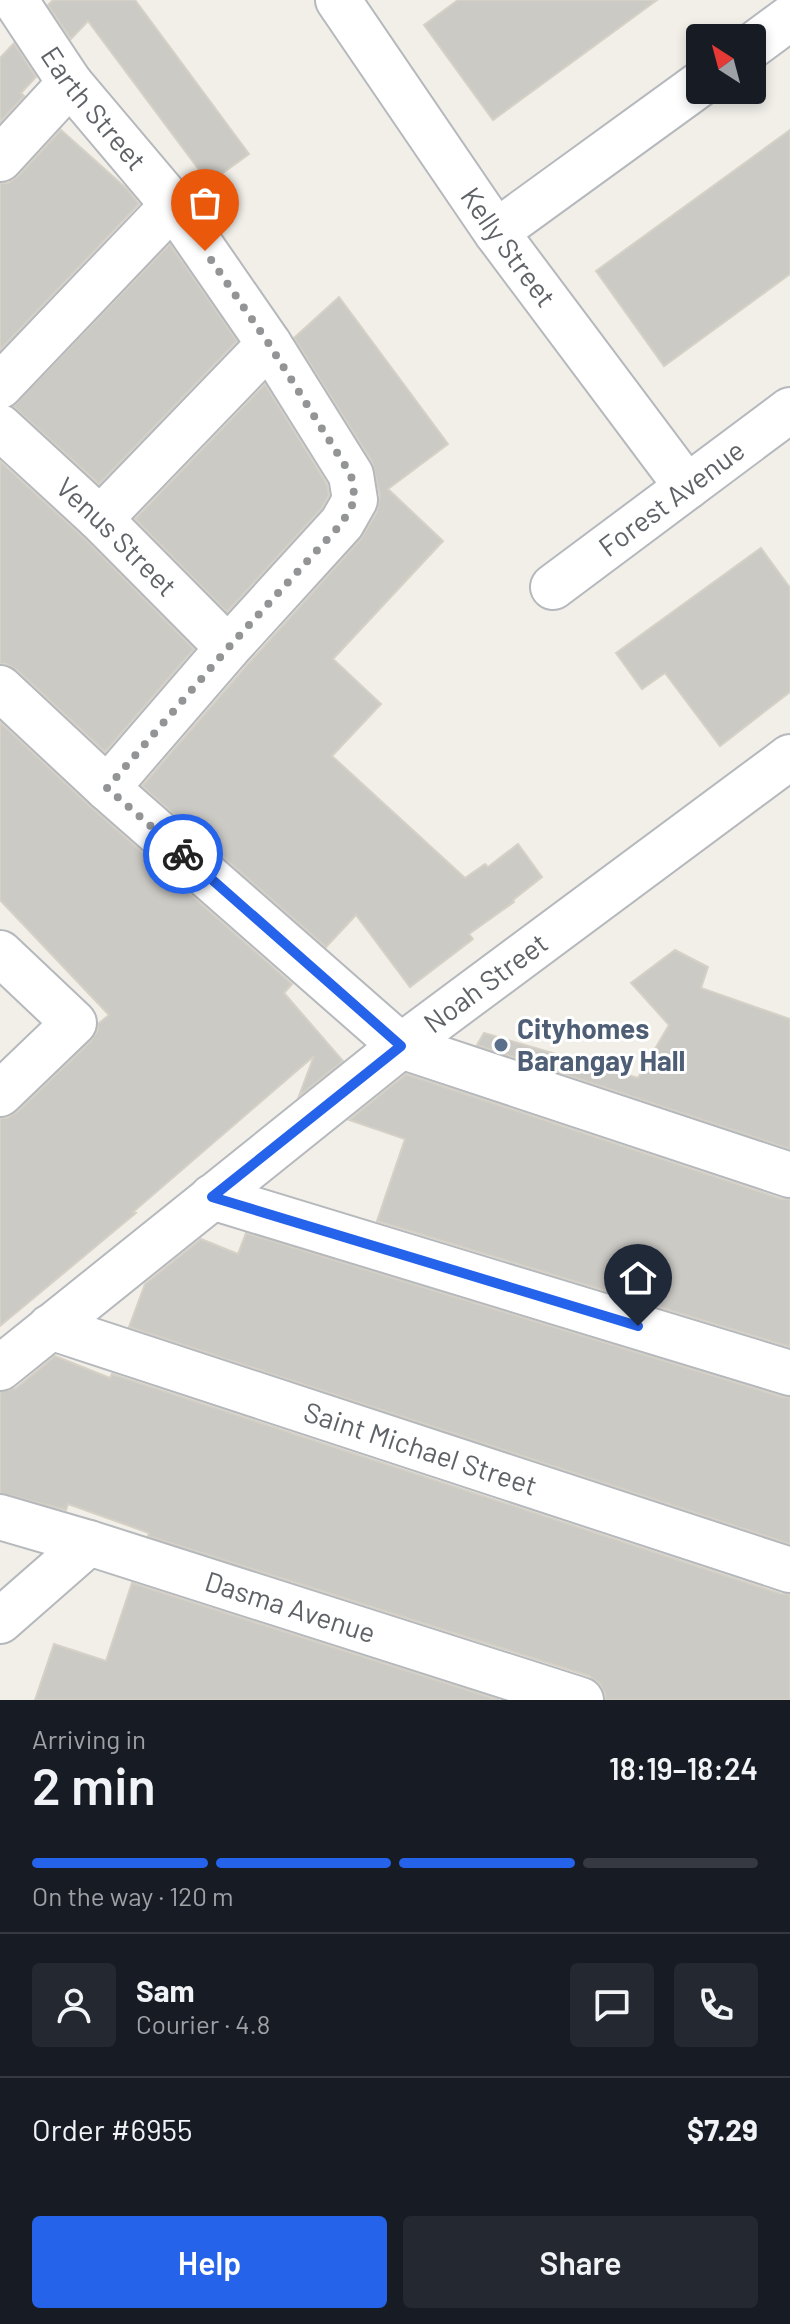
<!DOCTYPE html>
<meta charset="utf-8">
<style>
body{margin:0;font-family:Barlow,sans-serif;background:#242831;color:#f1f3f6;height:100vh;display:flex;flex-direction:column;font-size:30px;white-space:nowrap}
*{box-sizing:border-box;margin:0}
p{font-size:26px;color:#9ea1a6}
.icon{flex:none;width:44px;height:44px;fill:none;stroke:currentColor;stroke-width:2;stroke-linecap:round;stroke-linejoin:round}
.map{position:relative;height:1700px;overflow:hidden}
.drawer{display:flex;flex-direction:column;background:#171b24;flex:1}
.drawer>*{flex:none}
.needle{width:52px;rotate:324deg}
.tools{position:absolute;left:686px;top:24px;display:grid;gap:16px}
.tools a{display:grid;place-items:center;width:80px;height:80px;border-radius:8px;background:#171b24;box-shadow:0 4px 12px #0003;font-size:40px}
.pin{position:absolute;display:grid;place-items:center;width:68px;height:68px;color:#fff;margin:-82px -34px;border-radius:50% 50% 50% 0;rotate:-45deg;box-shadow:0 0 8px #0007}
.pin .icon{rotate:45deg}
.courier{position:absolute;display:grid;place-items:center;width:80px;height:80px;margin:-40px;border:6px solid #2563eb;border-radius:50%;background:#fff;color:#222;box-shadow:0 2px 10px #0007}
.headline em{font-style:normal;font-weight:600}
.headline div{display:flex;flex-direction:column-reverse}
.headline{display:flex;align-items:center;justify-content:space-between;height:136px;padding:0 32px}
h1{font-size:52px;font-weight:600;line-height:60px}
.bar{display:grid;grid-template-columns:repeat(4,1fr);gap:12px 8px;align-content:center;height:96px;padding:0 32px}
.bar i{height:10px;border-radius:6px;background:#363941}
.bar .on{background:#2563eb}
.bar p{grid-column:span 4}
.line{display:flex;align-items:center;gap:20px;padding:0 32px;border-top:2px solid #363941}
.line div{flex:1}
.round{display:grid;place-items:center;flex:none;width:84px;height:84px;border-radius:8px;background:#242831}
.action{display:flex;gap:16px;margin-top:auto;padding:16px 32px}
.action a{flex:1;height:92px;border-radius:8px;background:#2563eb;color:#fff;font-size:32px;font-weight:600;line-height:92px;text-align:center}
.action a+a{background:#242831;color:#f1f3f6}
.map>svg:first-child{display:block}
.building{fill:#cccac5;stroke:#d6d1c6;stroke-width:2}
.lines{fill:none;stroke-linecap:round;stroke-linejoin:round}
.minor-casing{stroke:#b5b8bc;stroke-width:48}
.tertiary-casing{stroke:#b5b8bc;stroke-width:48}
.minor{stroke:#fff;stroke-width:44}
.tertiary{stroke:#fff;stroke-width:44}
.done{stroke:#929495;stroke-width:8;stroke-dasharray:0 14.4}
.route{stroke:#2563eb;stroke-width:10}
.service-dot{fill:#5c6f8a;stroke:#fff;stroke-width:3}
.labels{text-anchor:middle;stroke-width:6;stroke-linejoin:round;paint-order:stroke}
.street-label{font-size:28px;fill:#5f6368;stroke:#fff}
.service-label{font-size:28px;font-weight:bold;fill:#4e5e75;stroke:#fff;text-anchor:start}
</style>
<div class="map">
<svg width="790" height="1700" viewBox="0 0 790 1700">
<rect width="100%" height="100%" fill="#f1efe8"/>
<g class="building">
<polygon points="53,0 135,0 249,154 209,183 88,21 71,39 48,5"/>
<polygon points="458,0 657,0 493,120 424,25"/>
<polygon points="14,43 36,77 21,93 24,96 0,122 0,58"/>
<polygon points="61,130 127,189 139,204 0,350 0,183 8,183 18,176"/>
<polygon points="790,130 790,274 664,366 596,271"/>
<polygon points="170,244 237,341 99,484 13,406"/>
<polygon points="339,297 448,444 388,489 443,541 333,659 381,704 332,756 465,878 485,864 488,867 518,844 542,877 513,900 514,902 469,934 473,939 410,987 356,915 326,947 142,786 247,665 360,540 377,512 380,496 372,462 294,338"/>
<polygon points="265,384 327,484 329,495 322,508 227,612 135,519"/>
<polygon points="0,461 83,537 194,649 105,752 17,670 6,664 0,664"/>
<polygon points="761,548 790,588 790,692 720,746 665,673 642,689 616,653"/>
<polygon points="0,722 90,806 292,984 284,993 343,1061 299,1096 314,1056 133,1212 136,1213 0,1326 0,1118 7,1118 17,1112 91,1041 98,1030 98,1024 109,1015 0,900"/>
<polygon points="675,950 708,967 701,988 790,1019 790,1149 477,1045 484,1033 638,1078 669,1025 631,983"/>
<polygon points="406,1074 782,1199 790,1199 790,1347 377,1221 405,1139 349,1120"/>
<polygon points="246,1233 783,1397 790,1397 790,1544 129,1327 145,1284 201,1239 238,1254"/>
<polygon points="55,1356 110,1378 112,1374 782,1594 790,1594 790,1700 605,1700 605,1694 600,1684 589,1676 148,1536 149,1533 68,1504 66,1510 0,1493 0,1392 16,1388"/>
<polygon points="132,1583 499,1700 35,1700 54,1644 106,1661"/>
</g>
<g class="lines">
<defs>
<g id="minor">
<path id="s1" d="M15,0L70,83L173,205L269,344L351,475L355,500L342,523L228,648L107,788"/>
<polyline points="752,46 790,18"/>
<polyline points="0,159 70,83"/>
<polyline points="496,232 700,84"/>
<polyline points="0,386 173,205"/>
<path id="s2" d="M0,427L100,519L228,648"/>
<polyline points="100,519 269,344"/>
<path id="s3" d="M553,587L790,410"/>
<polyline points="0,688 107,788 401,1046 790,1175"/>
<polyline points="0,953 74,1023 0,1094"/>
<polyline points="212,1197 790,1373"/>
<path id="s4" d="M50,1327L790,1570"/>
<path id="s5" d="M0,1368L401,1046L790,757"/>
<path id="s6" d="M0,1517L89,1543L581,1700"/>
<polyline points="0,1621 89,1543"/>
</g>
<g id="tertiary">
<path id="s7" d="M338,0L496,232L687,487"/>
</g>
</defs>
<use href="#minor" class="minor-casing"/>
<use href="#tertiary" class="tertiary-casing"/>
<use href="#minor" class="minor"/>
<use href="#tertiary" class="tertiary"/>
</g>
<g class="lines">
<polyline class="done" points="183,854 107,788 228,648 342,523 355,500 351,475 269,344 205,251"/>
<polyline class="route" points="183,854 401,1046 212,1197 638,1326"/>
</g>
<circle class="service-dot" cx="501" cy="1045" r="8"/>
<g class="labels">
<g class="street-label">
<text dy="10" stroke="none"><textPath href="#s1" startOffset="134">Earth Street</textPath></text>
<text dy="10" stroke="none"><textPath href="#s7" startOffset="300">Kelly Street</textPath></text>
<text dy="10" stroke="none"><textPath href="#s3" startOffset="148">Forest Avenue</textPath></text>
<text dy="10" stroke="none"><textPath href="#s2" startOffset="160">Venus Street</textPath></text>
<text dy="10" stroke="none"><textPath href="#s5" startOffset="620">Noah Street</textPath></text>
<text dy="10" stroke="none"><textPath href="#s4" startOffset="390">Saint Michael Street</textPath></text>
<text dy="10" stroke="none"><textPath href="#s6" startOffset="304">Dasma Avenue</textPath></text>
</g>
<g class="service-label">
<text x="517" y="1039">Cityhomes<tspan x="517" dy="32">Barangay Hall</tspan></text>
</g>
</g>
</svg>
<div class="tools">
<a><svg class="needle" viewBox="-14 -14 28 28"><path d="M0-13l5 13h-10z" fill="#e53935"/><path d="M0 13l5-13h-10z" fill="#9ea1a6"/></svg></a>
</div>
<div class="pin" style="left:205px;top:251px;background:#ea580c"><svg class="icon" aria-label="bag" viewBox="0 0 24 24"><path d="M5 8h14l-1 12H6zM9 8a3 3 0 0 1 6 0"/></svg></div>
<div class="pin" style="left:638px;top:1326px;background:#1f2937"><svg class="icon" aria-label="home" viewBox="0 0 24 24"><path d="M3 11l9-7 9 7M6 9v11h12V9"/></svg></div>
<div class="courier" style="left:183px;top:854px"><svg class="icon" aria-label="bike" viewBox="0 0 24 24"><circle cx="6" cy="16" r="4"/><circle cx="18" cy="16" r="4"/><path d="M6 16l4-8h5l3 8M10 8l3 8H6M13 5h3"/></svg></div>
</div>
<section class="drawer">
<div class="headline"><div><h1>2 min</h1><p>Arriving in</p></div><em>18:19–18:24</em></div>
<div class="bar"><i class="on"></i><i class="on"></i><i class="on"></i><i></i><p>On the way · 120 m</p></div>
<div class="line" style="height:144px"><a class="round"><svg class="icon" aria-label="person" viewBox="0 0 24 24"><circle cx="12" cy="8" r="4"/><path d="M4 21q1-7 8-7t8 7"/></svg></a><div><b>Sam</b><p>Courier · 4.8</p></div><a class="round"><svg class="icon" aria-label="chat" viewBox="0 0 24 24"><path d="M4 5h16v11H9l-5 4z"/></svg></a><a class="round"><svg class="icon" aria-label="phone" viewBox="0 0 24 24"><path d="M5 4h4l2 5-3 2q2 4 5 5l2-3 5 2v4C11 20 4 13 5 4z"/></svg></a></div>
<div class="line" style="height:104px"><div>Order #6955</div><b>$7.29</b></div>
<div class="action"><a>Help</a><a>Share</a></div>
</section>
